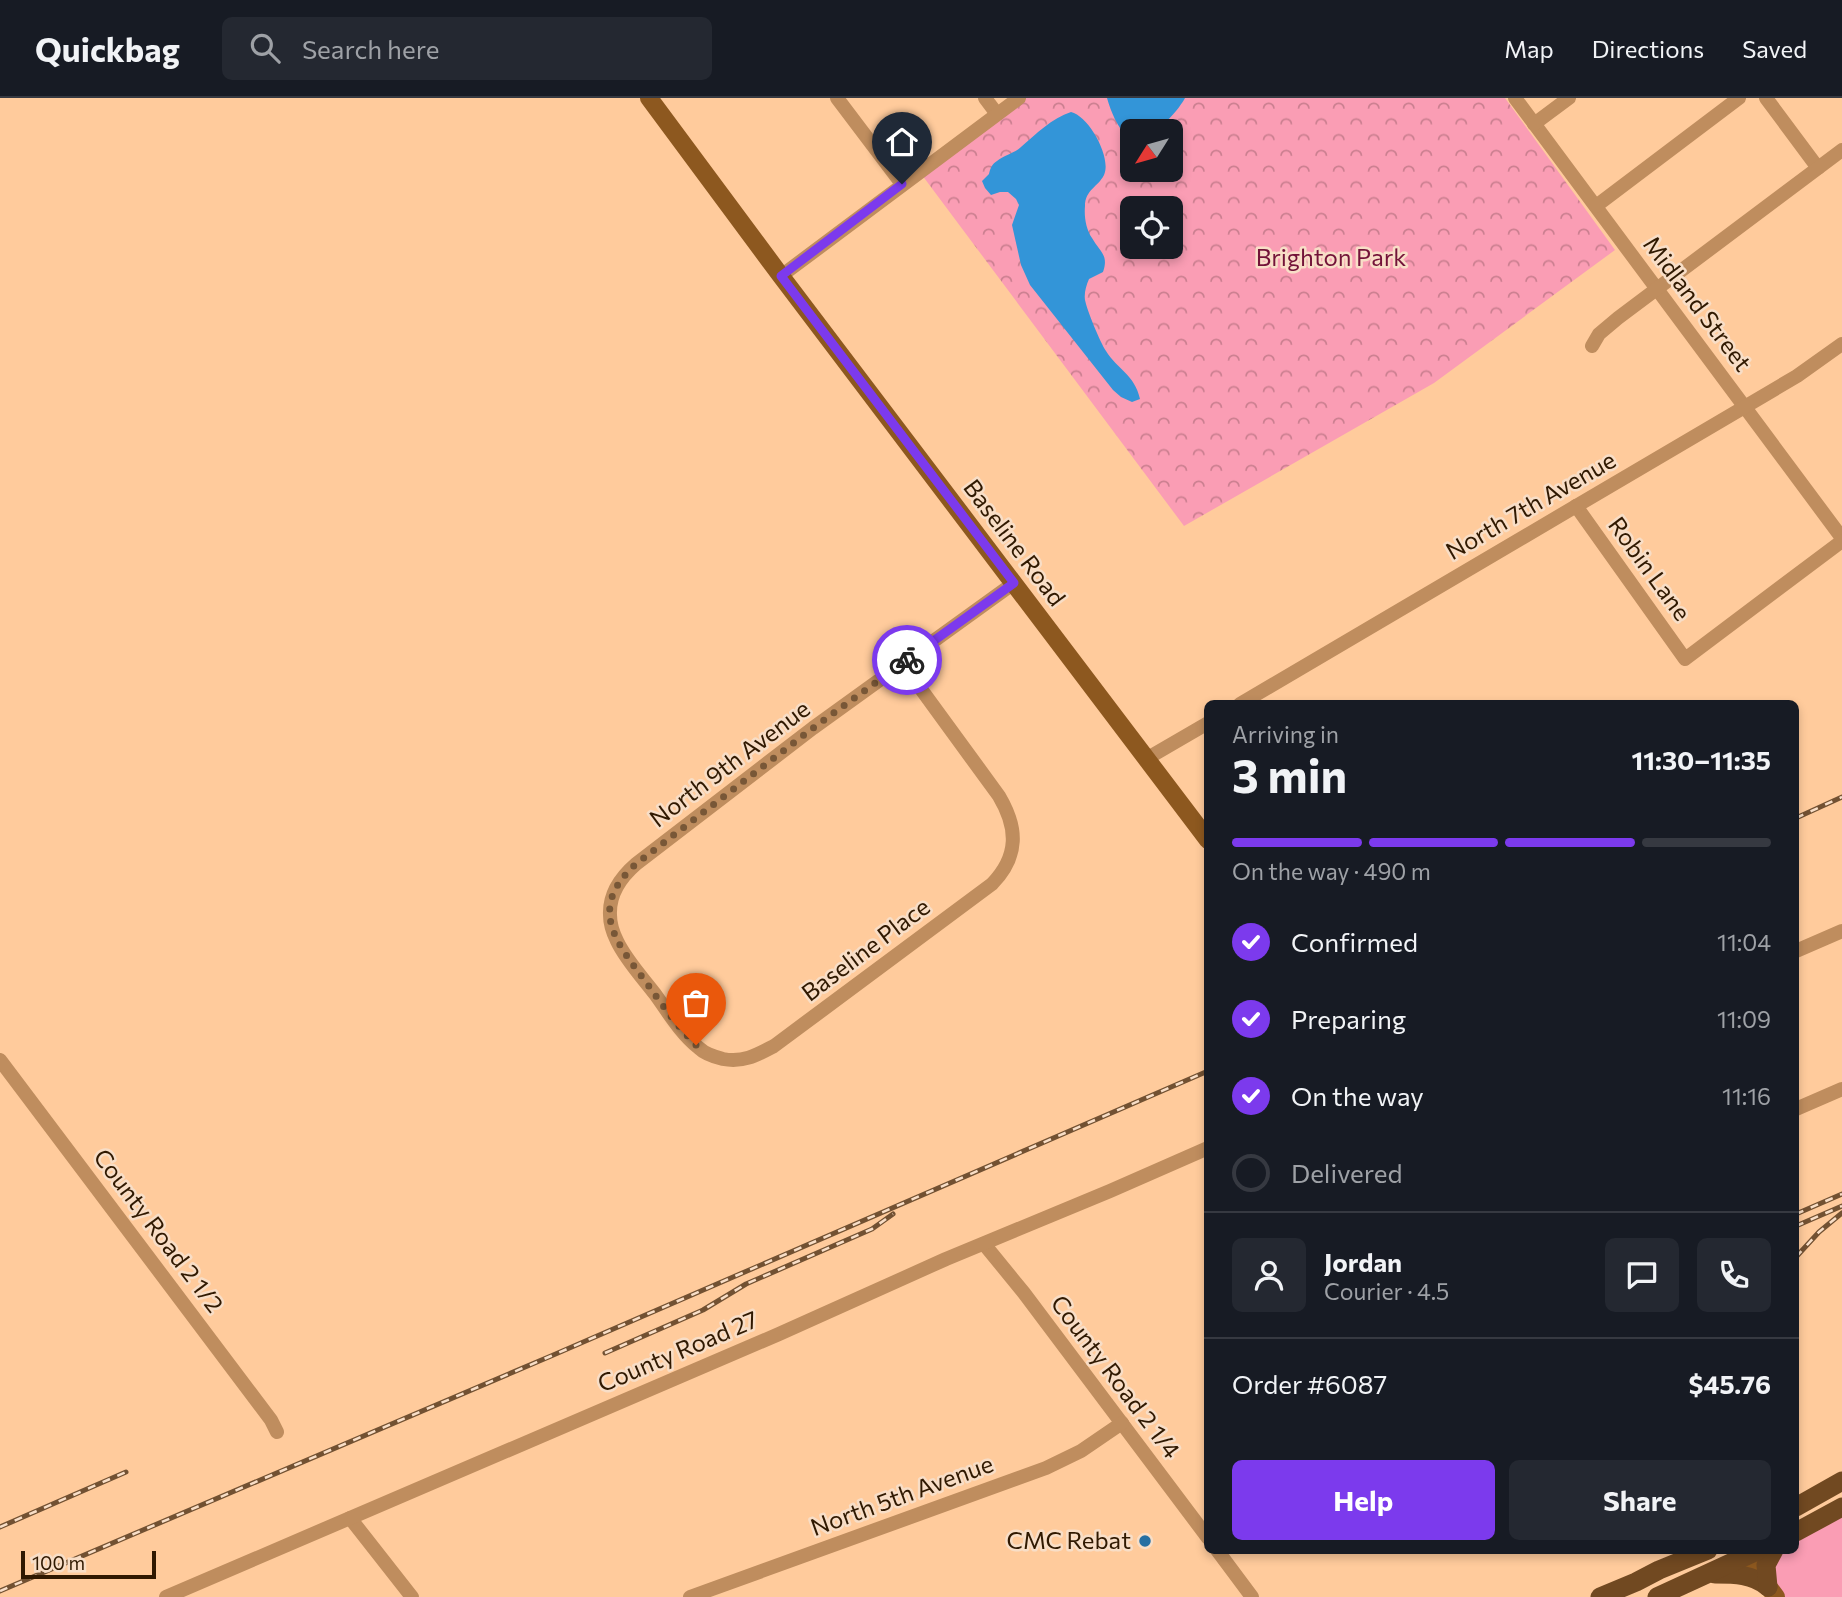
<!DOCTYPE html>
<meta charset="utf-8">
<style>
body{margin:0;font-family:Commissioner,sans-serif;background:#242831;color:#f1f3f6;height:100vh;display:flex;flex-direction:column;font-size:26px;white-space:nowrap}
*{box-sizing:border-box;margin:0}
p{font-size:23px;color:#9ea1a6}
.icon{flex:none;width:38px;height:38px;fill:none;stroke:currentColor;stroke-width:2;stroke-linecap:round;stroke-linejoin:round}
.map{position:relative;flex:1;overflow:hidden}
.panel{position:absolute;left:1204px;top:602px;width:595px;height:854px;display:flex;flex-direction:column;background:#171b24;border-radius:10px;box-shadow:0 4px 10px #0003}
.panel>*{flex:none}
.needle{width:46px;rotate:233deg}
.controls{position:absolute;left:1120px;top:21px;display:grid;gap:14px}
.controls a{display:grid;place-items:center;width:63px;height:63px;border-radius:10px;background:#171b24;box-shadow:0 4px 10px #0003;font-size:35px}
.scale{position:absolute;left:21px;bottom:18px;width:135px;box-sizing:border-box;padding-left:7px;border:4px solid #301901;border-top:0;font-size:19px;line-height:24px;white-space:nowrap;color:#301901;-webkit-text-stroke:5px #f8dec7;paint-order:stroke}
.pin{position:absolute;display:grid;place-items:center;width:60px;height:60px;color:#fff;margin:-72px -30px;border-radius:50% 50% 50% 0;rotate:-45deg;box-shadow:0 0 7px #0007}
.pin .icon{rotate:45deg}
.courier{position:absolute;display:grid;place-items:center;width:70px;height:70px;margin:-35px;border:5px solid #7c3aed;border-radius:50%;background:#fff;color:#222;box-shadow:0 2px 9px #0007}
.overview em{font-style:normal;font-weight:700}
.overview div{display:flex;flex-direction:column-reverse}
.overview{display:flex;align-items:center;justify-content:space-between;height:119px;padding:0 28px}
h1{font-size:46px;font-weight:700;line-height:52px}
.bar{display:grid;grid-template-columns:repeat(4,1fr);gap:10px 7px;align-content:center;height:84px;padding:0 28px}
.bar i{height:9px;border-radius:5px;background:#363941}
.bar .selected{background:#7c3aed}
.bar p{grid-column:span 4}
.line{display:flex;align-items:center;gap:18px;padding:0 28px;border-top:2px solid #363941}
.line div{flex:1}
.round{display:grid;place-items:center;flex:none;width:74px;height:74px;border-radius:10px;background:#242831}
ol{padding:0 28px;list-style:none}
li{display:flex;align-items:center;gap:21px;height:77px}
li p{margin-inline-start:auto}
li .icon{padding:7px;border-radius:50%;background:#7c3aed;color:#fff;stroke-width:4}
li:last-child{color:#9ea1a6}
li i{width:38px;height:38px;border:4px solid #363941;border-radius:50%}
.button{display:flex;gap:14px;margin-top:auto;padding:14px 28px}
.button a{flex:1;height:80px;border-radius:10px;background:#7c3aed;color:#fff;font-size:28px;font-weight:700;line-height:80px;text-align:center}
.button a+a{background:#242831;color:#f1f3f6}
header{display:flex;align-items:center;gap:42px;box-sizing:border-box;height:98px;padding:0 35px;background:#171b24;border-bottom:2px solid #363941}
header strong{font-size:33px}
nav{display:flex;gap:38px;margin-inline-start:auto;font-size:24px}
.search{width:490px;height:63px;background:#242831;display:flex;align-items:center;gap:18px;box-sizing:border-box;padding:0 24px;border-radius:10px;color:#9ea1a6;font-size:26px}
.map>svg:first-child{display:block}
.grass{fill:#fa9db4}
.park{fill:url(#park-crowns);fill-rule:evenodd}
.water{fill:#3395d8}
.lines{fill:none;stroke-linecap:round;stroke-linejoin:round}
.minor{stroke:#bf8d5e;stroke-width:14}
.major{stroke:#8d581f;stroke-width:18}
.highway{stroke:#714921;stroke-width:19}
.rail-casing{stroke:#725132;stroke-width:5}
.rail{stroke:#f8dec7;stroke-width:2.5;stroke-dasharray:8;stroke-linecap:butt}
.done{stroke:#785737;stroke-width:7;stroke-dasharray:0 12.6}
.route{stroke:#7c3aed;stroke-width:9}
.poi-dot{fill:#256fa2;stroke:#f8dec7;stroke-width:2.5}
.labels{text-anchor:middle;stroke-width:5;stroke-linejoin:round;paint-order:stroke}
.park-label{font-size:24px;fill:#731339;stroke:#f8dec7}
.street-label{font-size:24px;fill:#301901;stroke:#f8dec7}
.poi-label{font-size:24px;fill:#301901;stroke:#f8dec7;text-anchor:end}
</style>
<header>
<strong>Quickbag</strong>
<div class="search"><svg class="icon" aria-label="search" viewBox="0 0 24 24"><circle cx="10" cy="10" r="6"/><path d="M15 15l6 6"/></svg>Search here</div>
<nav><a>Map</a><a>Directions</a><a>Saved</a></nav>
</header>
<div class="map">
<svg width="1842" height="1499" viewBox="0 0 1842 1499">
<defs>
<pattern id="park-crowns" width="20" height="18" patternUnits="userSpaceOnUse" patternTransform="scale(1.75)"><rect width="20" height="18" fill="#fa9db4"/><path d="M2 6a3 3 0 1 1 6 0M12 15a3 3 0 1 1 6 0" fill="none" stroke="#cb7f90"/></pattern>
</defs>
<rect width="100%" height="100%" fill="#ffcb9c"/>
<polygon class="grass" points="1842,1409 1842,1499 1776,1499 1774,1453 1796,1452 1796,1435"/>
<path class="park" d="M1018,0H1505L1615,152L1434,285L1184,428L919,73ZM1132,33H1171V72H1132ZM1132,110H1171V149H1132Z"/>
<g class="water">
<path d="M1107,0H1185C1179,11 1163,30 1151,33C1146,35 1138,33 1132,33V40L1127,39C1117,28 1111,14 1107,0Z"/>
<path d="M1071,14C1089,18 1112,60 1104,77C1098,89 1085,92 1085,108C1084,119 1086,131 1092,140C1100,154 1109,157 1103,174L1089,181C1086,188 1084,195 1085,202C1087,212 1100,244 1106,253C1117,271 1135,277 1140,301L1132,304L1121,299L1113,292L1030,187L1021,167L1012,127L1019,107L1016,101L1008,94H1000L991,97L985,90L982,83L989,76C990,71 992,66 997,63C1004,57 1015,55 1021,49C1036,36 1052,20 1071,14Z"/>
</g>
<g class="lines">
<g class="minor">
<polyline points="837,0 902,86"/>
<polyline points="985,0 997,16"/>
<polyline points="1515,0 1842,440"/>
<polyline points="1766,0 1818,70"/>
<polyline points="1534,26 1569,0"/>
<polyline points="1596,108 1739,0"/>
<polyline points="781,178 1019,0"/>
<polyline points="1592,248 1599,236 1618,220 1842,52"/>
<polyline points="1576,408 1685,561 1842,443"/>
<path d="M902,565L999,698C1018,730 1019,758 992,786L774,948C757,957 743,965 723,961C715,959 705,956 699,950C681,936 668,914 655,896C642,879 626,862 617,843C613,835 610,826 610,817C609,796 621,779 636,766L813,630L1014,485"/>
<polyline points="1240,606 1797,278 1842,246"/>
<polyline points="1146,661 1208,625"/>
<polyline points="1796,853 1842,833"/>
<polyline points="0,962 271,1322 277,1334"/>
<polyline points="1796,1011 1842,991"/>
<polyline points="984,1146 1024,1195 1208,1440"/>
<polyline points="350,1420 412,1499"/>
<polyline points="1217,1452 1252,1499"/>
<polyline points="166,1499 779,1236 946,1161 1110,1093 1208,1050"/>
<polyline points="690,1499 1046,1370 1081,1353 1122,1325"/>
</g>
<g class="major">
<polyline points="649,0 781,178 1208,742"/>
<polyline points="1741,1452 1776,1499"/>
</g>
<g class="highway">
<polyline points="1796,1409 1842,1383"/>
<polyline points="1796,1434 1842,1409"/>
<path d="M1715,1476C1734,1476 1753,1476 1768,1489"/>
<polyline points="1768,1489 1766,1467 1774,1452"/>
<polyline points="1600,1499 1636,1484 1659,1472 1708,1452"/>
<polyline points="1657,1499 1759,1452"/>
</g>
<defs>
<g id="rail">
<polyline points="1796,720 1842,699"/>
<polyline points="1796,1116 1842,1096"/>
<polyline points="1796,1128 1842,1108"/>
<polyline points="1796,1159 1819,1134 1842,1115"/>
<polyline points="605,1255 703,1212 746,1186 872,1131 893,1116"/>
<polyline points="0,1429 126,1374"/>
<polyline points="0,1493 551,1258 1208,973"/>
</g>
</defs>
<use href="#rail" class="rail-casing"/>
<use href="#rail" class="rail"/>
</g>
<g class="lines">
<path class="done" d="M696,947C678,929 663,908 648,887C617,845 586,811 636,766L813,630L907,562"/>
<polyline class="route" points="902,86 781,178 1014,485 907,562"/>
</g>
<circle class="poi-dot" cx="1145" cy="1443" r="7"/>
<g class="labels">
<g class="park-label">
<text x="1331" y="168">Brighton Park</text>
</g>
<g class="street-label">
<text transform="translate(1697 206) rotate(53)" y="8">Midland Street</text>
<text transform="translate(1531 408) rotate(-30)" y="8">North 7th Avenue</text>
<text transform="translate(1014 445) rotate(53)" y="8">Baseline Road</text>
<text transform="translate(1649 471) rotate(54)" y="8">Robin Lane</text>
<text transform="translate(730 666) rotate(-37)" y="8">North 9th Avenue</text>
<text transform="translate(866 852) rotate(-37)" y="8">Baseline Place</text>
<text transform="translate(158 1133) rotate(53)" y="8">County Road 2 1/2</text>
<text transform="translate(678 1254) rotate(-23)" y="8">County Road 27</text>
<text transform="translate(1115 1279) rotate(53)" y="8">County Road 2 1/4</text>
<text transform="translate(902 1398) rotate(-20)" y="8">North 5th Avenue</text>
</g>
<g class="poi-label">
<text x="1131" y="1451">CMC Rebat</text>
</g>
</g>
</svg>
<div class="controls">
<a><svg class="needle" viewBox="-14 -14 28 28"><path d="M0-13l5 13h-10z" fill="#e53935"/><path d="M0 13l5-13h-10z" fill="#9ea1a6"/></svg></a>
<a><svg class="icon" aria-label="locate" viewBox="0 0 24 24"><circle cx="12" cy="12" r="6"/><path d="M12 2v4M12 18v4M2 12h4M18 12h4"/></svg></a>
</div>
<div class="scale">100 m</div>
<div class="pin" style="left:696px;top:947px;background:#ea580c"><svg class="icon" aria-label="bag" viewBox="0 0 24 24"><path d="M5 8h14l-1 12H6zM9 8a3 3 0 0 1 6 0"/></svg></div>
<div class="pin" style="left:902px;top:86px;background:#1f2937"><svg class="icon" aria-label="home" viewBox="0 0 24 24"><path d="M3 11l9-7 9 7M6 9v11h12V9"/></svg></div>
<div class="courier" style="left:907px;top:562px"><svg class="icon" aria-label="bike" viewBox="0 0 24 24"><circle cx="6" cy="16" r="4"/><circle cx="18" cy="16" r="4"/><path d="M6 16l4-8h5l3 8M10 8l3 8H6M13 5h3"/></svg></div>
<section class="panel">
<div class="overview"><div><h1>3 min</h1><p>Arriving in</p></div><em>11:30–11:35</em></div>
<div class="bar"><i class="selected"></i><i class="selected"></i><i class="selected"></i><i></i><p>On the way · 490 m</p></div>
<ol>
<li><svg class="icon" aria-label="check" viewBox="0 0 24 24"><path d="M5 12l5 5 9-10"/></svg>Confirmed<p>11:04</p></li>
<li><svg class="icon" aria-label="check" viewBox="0 0 24 24"><path d="M5 12l5 5 9-10"/></svg>Preparing<p>11:09</p></li>
<li><svg class="icon" aria-label="check" viewBox="0 0 24 24"><path d="M5 12l5 5 9-10"/></svg>On the way<p>11:16</p></li>
<li><i></i>Delivered</li>
</ol>
<div class="line" style="height:126px"><a class="round"><svg class="icon" aria-label="person" viewBox="0 0 24 24"><circle cx="12" cy="8" r="4"/><path d="M4 21q1-7 8-7t8 7"/></svg></a><div><b>Jordan</b><p>Courier · 4.5</p></div><a class="round"><svg class="icon" aria-label="chat" viewBox="0 0 24 24"><path d="M4 5h16v11H9l-5 4z"/></svg></a><a class="round"><svg class="icon" aria-label="phone" viewBox="0 0 24 24"><path d="M5 4h4l2 5-3 2q2 4 5 5l2-3 5 2v4C11 20 4 13 5 4z"/></svg></a></div>
<div class="line" style="height:91px"><div>Order #6087</div><b>$45.76</b></div>
<div class="button"><a>Help</a><a>Share</a></div>
</section>
</div>
